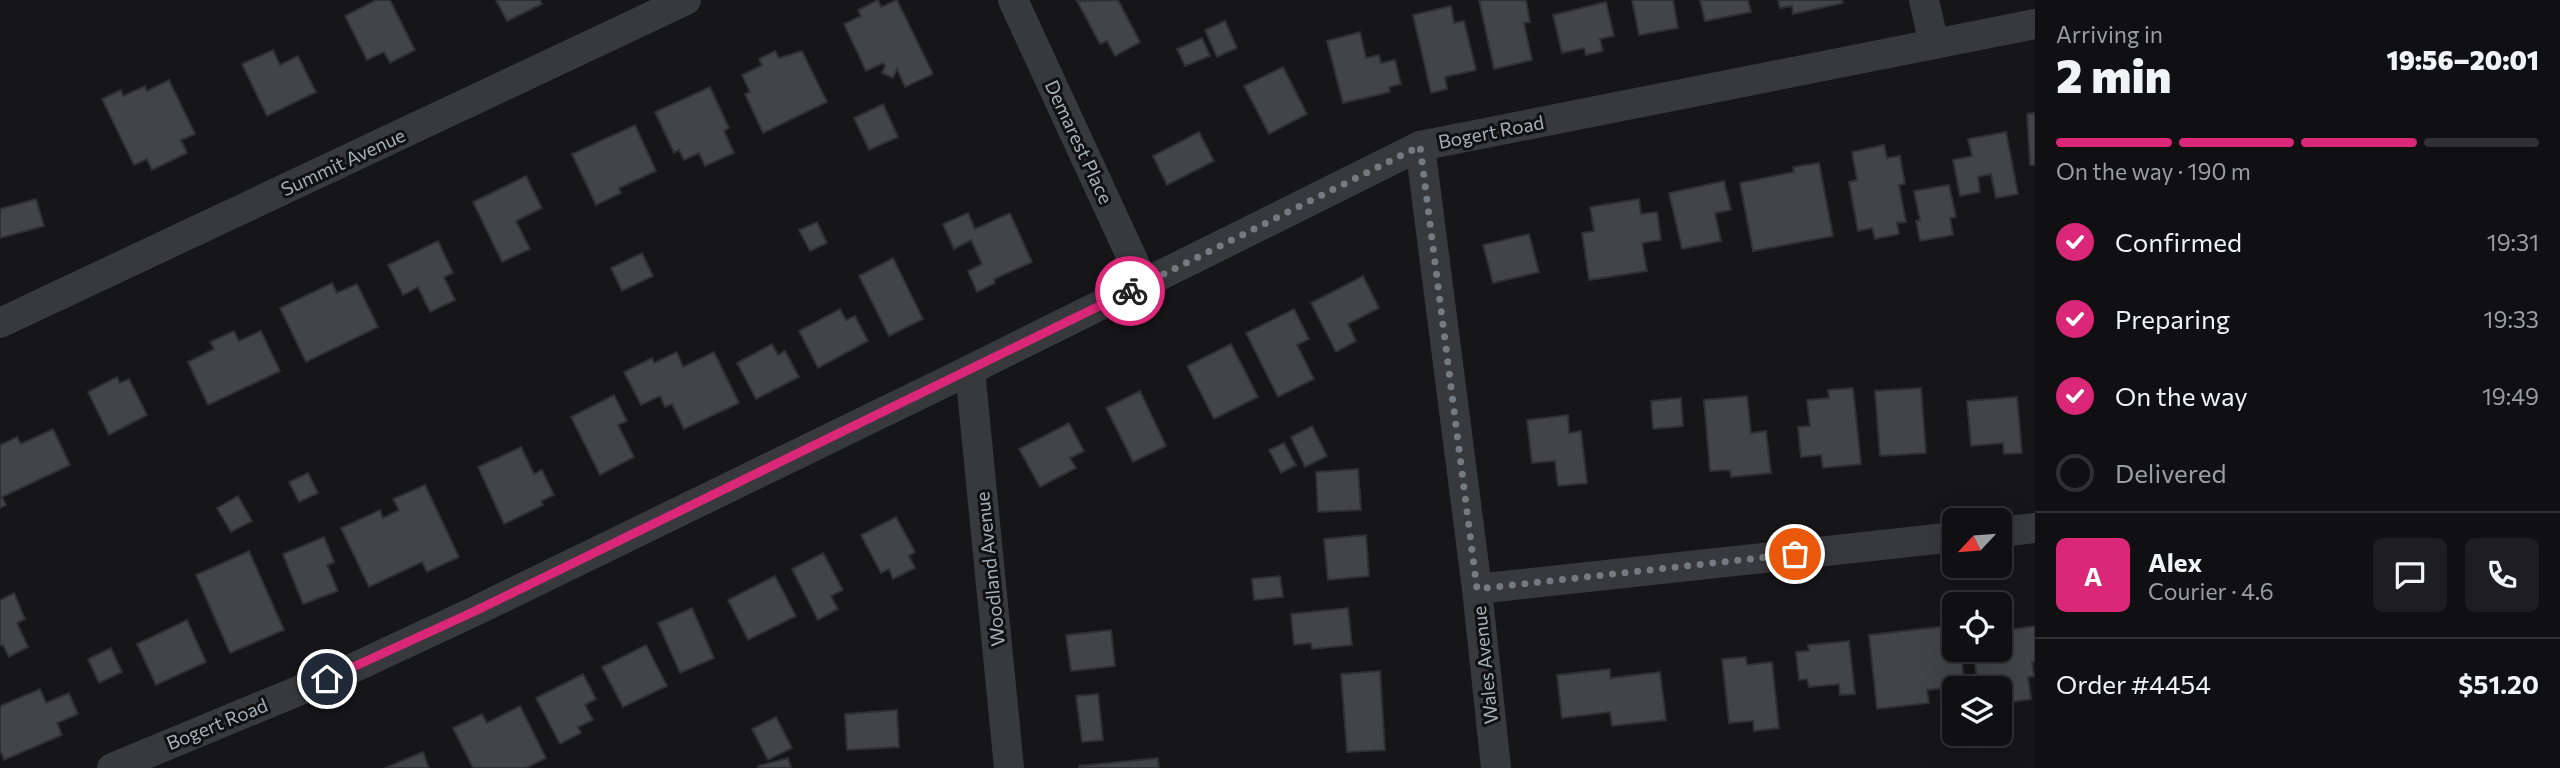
<!DOCTYPE html>
<meta charset="utf-8">
<style>
body{margin:0;font-family:Commissioner,sans-serif;background:#1e1e20;color:#f1f3f6;height:100vh;display:flex;flex-direction:column;font-size:26px;white-space:nowrap}
*{box-sizing:border-box;margin:0}
p{font-size:23px;color:#9c9d9f}
.icon{flex:none;width:38px;height:38px;fill:none;stroke:currentColor;stroke-width:2;stroke-linecap:round;stroke-linejoin:round}
.map{position:relative;flex:1;overflow:hidden}
.details{display:flex;flex-direction:column;background:#101012;width:525px}
.details>*{flex:none}
.needle{width:46px;rotate:244deg}
.fabs{position:absolute;left:1942px;top:508px;display:grid;gap:14px}
.fabs a{display:grid;place-items:center;width:70px;height:70px;border-radius:10px;background:#101012;box-shadow:0 7px 28px #0002,0 0 0 2px #303032;font-size:35px}
.pin{position:absolute;display:grid;place-items:center;width:60px;height:60px;color:#fff;margin:-30px;border:4px solid #fff;border-radius:50%;box-shadow:0 2px 7px #0007}
.courier{position:absolute;display:grid;place-items:center;width:70px;height:70px;margin:-35px;border:5px solid #db2777;border-radius:50%;background:#fff;color:#222;box-shadow:0 2px 9px #0007}
.headline em{font-style:normal;font-weight:800}
.headline div{display:flex;flex-direction:column-reverse}
.headline{display:flex;align-items:center;justify-content:space-between;height:119px;padding:0 21px}
h1{font-size:46px;font-weight:800;line-height:52px}
.bar{display:grid;grid-template-columns:repeat(4,1fr);gap:10px 7px;align-content:center;height:84px;padding:0 21px}
.bar i{height:9px;border-radius:5px;background:#303032}
.bar .current{background:#db2777}
.bar p{grid-column:span 4}
.line{display:flex;align-items:center;gap:18px;padding:0 21px;border-top:2px solid #303032}
.line div{flex:1}
.round{display:grid;place-items:center;flex:none;width:74px;height:74px;border-radius:10px;background:#1e1e20}
ol{padding:0 21px;list-style:none}
li{display:flex;align-items:center;gap:21px;height:77px}
li p{margin-inline-start:auto}
li .icon{padding:7px;border-radius:50%;background:#db2777;color:#fff;stroke-width:4}
li:last-child{color:#9c9d9f}
li i{width:38px;height:38px;border:4px solid #303032;border-radius:50%}
main{display:flex;flex:1;min-height:0}
.map>svg:first-child{display:block}
.building{fill:#424448;stroke:#303034;stroke-width:2}
.lines{fill:none;stroke-linecap:round;stroke-linejoin:round}
.street{stroke:#37393d;stroke-width:30}
.done{stroke:#747a80;stroke-width:7;stroke-dasharray:0 12.6}
.route{stroke:#db2777;stroke-width:9}
.labels{text-anchor:middle;stroke-width:6;stroke-linejoin:round;paint-order:stroke}
.street-label{font-size:19px;fill:#a7b0b8;stroke:#111113}
</style>
<main>
<div class="map">
<svg width="2035" height="768" viewBox="0 0 2035 768">
<rect width="100%" height="100%" fill="#161618"/>
<g class="building">
<polygon points="376,0 390,0 415,50 390,63 384,52 367,60 345,16"/>
<polygon points="496,0 540,0 542,4 507,21"/>
<polygon points="878,0 881,7 897,0 933,74 905,87 897,69 893,78 882,73 885,66 883,63 866,71 844,24 861,16 858,10"/>
<polygon points="1118,0 1140,42 1115,56 1107,41 1100,44 1077,1"/>
<polygon points="1479,0 1526,0 1530,22 1524,23 1532,60 1494,69"/>
<polygon points="1632,0 1673,0 1678,28 1639,35"/>
<polygon points="1700,0 1748,0 1751,12 1705,21"/>
<polygon points="1778,0 1842,0 1843,3 1793,14 1792,6 1780,8"/>
<polygon points="1606,2 1614,36 1600,39 1603,51 1586,55 1584,48 1562,53 1553,15"/>
<polygon points="1451,6 1454,23 1464,21 1476,70 1445,77 1447,89 1431,93 1413,15"/>
<polygon points="1225,21 1237,48 1217,57 1205,30"/>
<polygon points="1360,32 1366,58 1379,55 1381,63 1395,60 1401,84 1389,87 1390,92 1343,103 1327,41"/>
<polygon points="1202,38 1210,56 1185,66 1177,49"/>
<polygon points="273,50 280,65 298,56 316,92 267,116 242,64"/>
<polygon points="775,51 779,58 802,51 827,102 763,133 745,94 750,92 742,75 762,65 759,59"/>
<polygon points="1283,67 1307,114 1269,134 1244,86"/>
<polygon points="169,80 195,134 181,140 187,153 152,170 147,159 134,165 102,99 121,90 123,96 145,86 147,91"/>
<polygon points="710,87 729,128 724,131 734,153 705,166 699,153 684,160 679,150 674,153 655,112"/>
<polygon points="883,104 898,137 869,150 854,118"/>
<polygon points="2035,113 2035,165 2030,165 2027,114"/>
<polygon points="635,125 656,171 619,188 621,193 596,205 572,154"/>
<polygon points="1199,132 1214,161 1167,185 1153,156"/>
<polygon points="2006,132 2018,194 1996,198 1991,174 1978,177 1980,192 1960,196 1953,160 1972,156 1968,139"/>
<polygon points="1884,145 1887,158 1900,156 1905,184 1899,185 1906,222 1897,223 1899,234 1875,239 1872,228 1858,231 1849,182 1857,180 1852,152"/>
<polygon points="1819,163 1833,236 1753,251 1740,183 1794,172 1793,167"/>
<polygon points="526,176 542,208 516,221 530,249 502,262 473,202"/>
<polygon points="1724,181 1731,210 1715,213 1721,241 1682,249 1669,193"/>
<polygon points="1949,185 1956,217 1950,218 1953,235 1920,241 1916,221 1920,220 1914,191"/>
<polygon points="36,199 44,226 0,238 0,209"/>
<polygon points="1639,199 1641,214 1657,212 1661,240 1642,243 1647,271 1589,280 1582,233 1594,231 1590,207"/>
<polygon points="968,213 975,229 1010,213 1032,262 994,279 995,283 977,292 968,271 982,264 971,240 954,249 943,224"/>
<polygon points="817,222 827,243 810,251 799,230"/>
<polygon points="1529,234 1539,272 1493,283 1483,245"/>
<polygon points="438,241 453,273 444,277 455,300 430,312 418,287 403,295 388,265"/>
<polygon points="642,253 653,276 622,291 611,268"/>
<polygon points="893,258 923,319 889,336 859,276"/>
<polygon points="1363,276 1379,308 1348,324 1356,341 1336,352 1311,303"/>
<polygon points="332,283 337,293 357,284 378,327 306,362 280,308"/>
<polygon points="840,309 846,320 855,316 868,341 818,368 799,331"/>
<polygon points="1294,309 1309,339 1297,345 1314,379 1278,397 1246,333"/>
<polygon points="234,331 239,341 261,331 280,371 208,405 188,362 214,349 210,342"/>
<polygon points="772,344 778,355 785,351 799,377 756,399 737,363"/>
<polygon points="1231,344 1258,397 1214,419 1187,366"/>
<polygon points="677,352 683,367 714,352 739,403 684,429 672,404 665,407 660,396 641,405 624,372 652,358 654,363"/>
<polygon points="117,377 120,383 129,379 147,415 109,435 88,392"/>
<polygon points="1853,388 1861,464 1823,468 1821,455 1801,457 1798,427 1810,426 1807,400 1829,398 1828,390"/>
<polygon points="1921,388 1926,453 1880,456 1875,391"/>
<polygon points="1140,391 1166,446 1133,462 1106,408"/>
<polygon points="614,395 627,421 618,425 634,457 600,475 571,417"/>
<polygon points="1747,396 1751,433 1766,431 1771,473 1731,477 1730,470 1710,471 1704,400"/>
<polygon points="2017,397 2022,453 2004,454 2003,443 1971,446 1967,401"/>
<polygon points="1681,398 1683,426 1653,429 1651,401"/>
<polygon points="1568,415 1569,433 1581,431 1587,483 1558,486 1555,461 1532,463 1527,420"/>
<polygon points="1069,423 1084,451 1070,458 1076,468 1040,487 1019,449"/>
<polygon points="1312,426 1327,456 1305,467 1291,437"/>
<polygon points="53,429 70,465 2,497 6,505 0,508 0,445 17,437 21,444"/>
<polygon points="1284,443 1296,465 1281,473 1269,450"/>
<polygon points="521,447 534,474 542,470 554,495 541,501 543,505 504,524 478,467"/>
<polygon points="1358,469 1361,510 1318,512 1316,472"/>
<polygon points="308,473 318,493 299,502 289,482"/>
<polygon points="425,485 459,557 427,572 422,562 369,587 341,528 380,510 383,518 399,510 393,499"/>
<polygon points="238,496 252,521 231,532 217,508"/>
<polygon points="896,517 915,552 909,556 915,568 893,579 889,569 881,573 861,535"/>
<polygon points="1366,535 1369,576 1328,580 1324,539"/>
<polygon points="324,537 334,562 327,565 338,591 303,604 283,554"/>
<polygon points="249,551 284,630 230,653 196,575"/>
<polygon points="823,553 843,590 831,596 838,609 818,620 792,569"/>
<polygon points="775,576 796,616 748,640 728,600"/>
<polygon points="1280,576 1283,597 1254,600 1252,579"/>
<polygon points="14,593 25,619 17,623 28,647 9,657 3,645 0,646 0,600"/>
<polygon points="692,608 714,658 680,673 658,623"/>
<polygon points="1348,608 1352,645 1312,649 1311,643 1294,645 1291,614"/>
<polygon points="187,620 206,662 156,685 137,644"/>
<polygon points="1955,625 1955,649 1960,649 1965,686 1927,690 1929,703 1877,709 1869,635"/>
<polygon points="2035,626 2035,662 2032,662 2034,676 2028,677 2031,699 2000,704 2000,688 1998,688 1997,682 1990,683 1989,675 1977,677 1973,649 2000,649 2000,631"/>
<polygon points="1111,630 1115,666 1071,671 1066,635"/>
<polygon points="1849,641 1855,694 1840,695 1839,684 1809,687 1807,679 1799,680 1796,652 1809,651 1808,645"/>
<polygon points="646,645 667,686 623,707 602,667"/>
<polygon points="111,648 122,672 99,683 88,659"/>
<polygon points="1746,657 1747,665 1772,662 1779,728 1754,731 1753,721 1729,723 1722,659"/>
<polygon points="1610,669 1610,678 1660,672 1666,720 1612,726 1610,712 1562,718 1557,675"/>
<polygon points="1380,671 1385,750 1347,752 1341,674"/>
<polygon points="583,674 596,699 585,705 593,720 578,727 581,733 560,744 536,698"/>
<polygon points="40,689 46,703 69,693 78,714 57,723 62,735 4,760 0,750 0,706"/>
<polygon points="1098,694 1103,740 1082,742 1076,696"/>
<polygon points="520,706 546,758 526,768 473,768 453,728 482,714 487,723"/>
<polygon points="897,710 899,747 847,750 845,714"/>
<polygon points="776,717 792,748 768,760 752,729"/>
<polygon points="423,752 429,768 385,768"/>
<polygon points="788,758 791,768 758,768 758,766"/>
<polygon points="1158,758 1159,768 1079,768 1079,766"/>
</g>
<g class="lines">
<g class="street">
<polyline points="1013,0 1144,284"/>
<polyline points="1924,0 1934,44"/>
<polyline points="1420,146 1477,589 1496,768"/>
<polyline points="0,323 686,0"/>
<polyline points="970,370 1009,768"/>
<polyline points="2000,532 2035,528"/>
<polyline points="1477,589 1955,537"/>
<polyline points="112,768 351,669 473,612 970,370 1420,146 2035,24"/>
</g>
</g>
<g class="lines">
<polyline class="done" points="1130,291 1420,146 1477,589 1795,554"/>
<polyline class="route" points="327,679 473,612 1130,291"/>
</g>
<g class="labels">
<g class="street-label">
<text transform="translate(1491 132) rotate(-11)" y="7">Bogert Road</text>
<text transform="translate(1079 142) rotate(65)" y="7">Demarest Place</text>
<text transform="translate(343 162) rotate(-25)" y="7">Summit Avenue</text>
<text transform="translate(990 569) rotate(-96)" y="7">Woodland Avenue</text>
<text transform="translate(1485 665) rotate(-96)" y="7">Wales Avenue</text>
<text transform="translate(217 724) rotate(-22)" y="7">Bogert Road</text>
</g>
</g>
</svg>
<div class="fabs">
<a><svg class="needle" viewBox="-14 -14 28 28"><path d="M0-13l5 13h-10z" fill="#e53935"/><path d="M0 13l5-13h-10z" fill="#9c9d9f"/></svg></a>
<a><svg class="icon" aria-label="locate" viewBox="0 0 24 24"><circle cx="12" cy="12" r="6"/><path d="M12 2v4M12 18v4M2 12h4M18 12h4"/></svg></a>
<a><svg class="icon" aria-label="layers" viewBox="0 0 24 24"><path d="M12 4l9 5-9 5-9-5zM3 14l9 5 9-5"/></svg></a>
</div>
<div class="pin" style="left:1795px;top:554px;background:#ea580c"><svg class="icon" aria-label="bag" viewBox="0 0 24 24"><path d="M5 8h14l-1 12H6zM9 8a3 3 0 0 1 6 0"/></svg></div>
<div class="pin" style="left:327px;top:679px;background:#1f2937"><svg class="icon" aria-label="home" viewBox="0 0 24 24"><path d="M3 11l9-7 9 7M6 9v11h12V9"/></svg></div>
<div class="courier" style="left:1130px;top:291px"><svg class="icon" aria-label="bike" viewBox="0 0 24 24"><circle cx="6" cy="16" r="4"/><circle cx="18" cy="16" r="4"/><path d="M6 16l4-8h5l3 8M10 8l3 8H6M13 5h3"/></svg></div>
</div>
<section class="details">
<div class="headline"><div><h1>2 min</h1><p>Arriving in</p></div><em>19:56–20:01</em></div>
<div class="bar"><i class="current"></i><i class="current"></i><i class="current"></i><i></i><p>On the way · 190 m</p></div>
<ol>
<li><svg class="icon" aria-label="check" viewBox="0 0 24 24"><path d="M5 12l5 5 9-10"/></svg>Confirmed<p>19:31</p></li>
<li><svg class="icon" aria-label="check" viewBox="0 0 24 24"><path d="M5 12l5 5 9-10"/></svg>Preparing<p>19:33</p></li>
<li><svg class="icon" aria-label="check" viewBox="0 0 24 24"><path d="M5 12l5 5 9-10"/></svg>On the way<p>19:49</p></li>
<li><i></i>Delivered</li>
</ol>
<div class="line" style="height:126px"><b class="round" style="background:#db2777;color:#fff">A</b><div><b>Alex</b><p>Courier · 4.6</p></div><a class="round"><svg class="icon" aria-label="chat" viewBox="0 0 24 24"><path d="M4 5h16v11H9l-5 4z"/></svg></a><a class="round"><svg class="icon" aria-label="phone" viewBox="0 0 24 24"><path d="M5 4h4l2 5-3 2q2 4 5 5l2-3 5 2v4C11 20 4 13 5 4z"/></svg></a></div>
<div class="line" style="height:91px"><div>Order #4454</div><b>$51.20</b></div>
</section>
</main>
